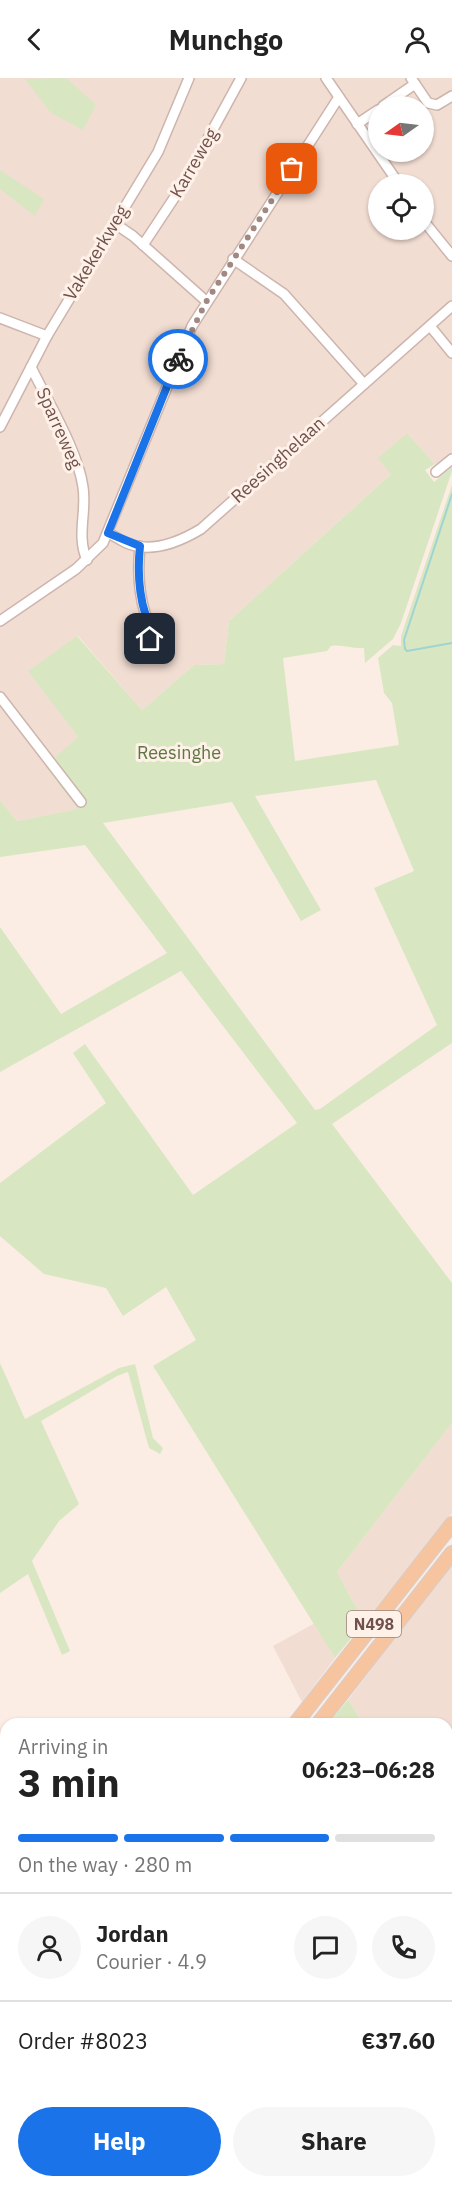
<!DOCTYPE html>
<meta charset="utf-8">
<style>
body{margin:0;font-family:"IBM Plex Sans",sans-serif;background:#f6f6f6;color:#222;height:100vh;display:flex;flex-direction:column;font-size:22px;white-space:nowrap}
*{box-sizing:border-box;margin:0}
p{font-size:20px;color:#767676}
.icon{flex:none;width:33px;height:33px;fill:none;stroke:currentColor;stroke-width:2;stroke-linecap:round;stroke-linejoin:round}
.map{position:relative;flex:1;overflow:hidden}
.side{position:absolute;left:0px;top:1640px;width:453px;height:470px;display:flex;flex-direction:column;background:#fff;border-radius:18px 18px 0 0;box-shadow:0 2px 4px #0004}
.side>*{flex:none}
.needle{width:39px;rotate:256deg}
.buttons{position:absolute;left:368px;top:18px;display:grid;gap:12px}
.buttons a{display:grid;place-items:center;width:66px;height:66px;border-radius:50%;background:#fff;box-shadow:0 2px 4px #0004;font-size:30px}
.pin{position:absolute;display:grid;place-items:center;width:51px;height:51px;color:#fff;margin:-26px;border-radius:12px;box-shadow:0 3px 9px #0006}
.courier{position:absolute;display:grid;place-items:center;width:60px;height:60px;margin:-30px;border:4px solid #1a73e8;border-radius:50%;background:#fff;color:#222;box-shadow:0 2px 8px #0007}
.summary em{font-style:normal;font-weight:800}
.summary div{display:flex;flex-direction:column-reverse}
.summary{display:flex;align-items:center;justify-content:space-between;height:102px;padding:0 18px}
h1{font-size:39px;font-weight:800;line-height:45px}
.bar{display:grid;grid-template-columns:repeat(4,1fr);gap:9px 6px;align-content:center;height:72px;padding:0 18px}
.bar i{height:8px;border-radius:4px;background:#e0e0e0}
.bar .current{background:#1a73e8}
.bar p{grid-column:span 4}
.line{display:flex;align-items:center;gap:15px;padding:0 18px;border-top:2px solid #e0e0e0}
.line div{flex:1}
.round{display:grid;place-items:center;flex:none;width:63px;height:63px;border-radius:32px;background:#f6f6f6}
.button{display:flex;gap:12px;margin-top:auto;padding:12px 18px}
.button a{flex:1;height:69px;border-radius:36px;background:#1a73e8;color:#fff;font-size:24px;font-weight:800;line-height:69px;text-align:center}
.button a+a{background:#f6f6f6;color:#222}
header{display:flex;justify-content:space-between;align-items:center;height:78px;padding:0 18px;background:#fff;font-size:27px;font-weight:800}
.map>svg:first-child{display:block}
.residential{fill:#f2ddd2;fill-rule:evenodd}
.green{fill:#d8e7c2;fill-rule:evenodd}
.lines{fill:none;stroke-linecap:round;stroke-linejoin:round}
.stream{stroke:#a0d4d2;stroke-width:2}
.street-casing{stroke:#cdb5ad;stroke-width:12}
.primary-casing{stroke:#d7cecd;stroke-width:16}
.street{stroke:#fff;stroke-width:9}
.primary{stroke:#f6c49f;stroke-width:14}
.done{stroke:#a18880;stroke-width:6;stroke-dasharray:0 10.8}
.route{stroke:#1a73e8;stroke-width:8}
.labels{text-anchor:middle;stroke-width:6;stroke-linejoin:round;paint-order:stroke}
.shield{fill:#fef1e8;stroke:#9b817a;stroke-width:1.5}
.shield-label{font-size:16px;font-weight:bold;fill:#71514b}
.street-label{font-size:18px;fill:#71514b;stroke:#fef1e8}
.park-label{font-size:18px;fill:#5d7643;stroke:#fef1e8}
</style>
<header><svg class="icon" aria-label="back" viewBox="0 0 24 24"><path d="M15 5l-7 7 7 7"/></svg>Munchgo<svg class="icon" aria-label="person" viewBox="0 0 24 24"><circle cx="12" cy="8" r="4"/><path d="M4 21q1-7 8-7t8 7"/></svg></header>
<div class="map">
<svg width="452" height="2108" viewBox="0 0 452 2108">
<rect width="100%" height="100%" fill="#fbede3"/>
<g class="residential">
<path d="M0,0H452V223L339,334L452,235V376L445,383L435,386L407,355L379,380L392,395L229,543L224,586L194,587L142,632L78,558L29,593L78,659L79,731L17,743L0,722ZM378,28H423V74H378ZM378,106H423V152H378Z"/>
<polygon points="452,1345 452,1435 364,1544 337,1494"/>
<polygon points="452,1485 452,1746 447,1750 447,1646 363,1645 348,1622"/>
<polygon points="315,1545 335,1580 302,1624 273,1568"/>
<polygon points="0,2001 6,2007 6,2103 36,2103 32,2108 0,2108"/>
<polygon points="165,2103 259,2103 256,2108 170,2108"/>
</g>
<g class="green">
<polygon points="66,0 96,27 83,52 51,35 25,1"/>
<polygon points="0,92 44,121 35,138 0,111"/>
<path d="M407,355L435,386L425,392L434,404L452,389V393L401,545L393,561L365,585L364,570C352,571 341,566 331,568L327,573L283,580L295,683L399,667L392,625L384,615L378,580L393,567L401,568V558L452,407V965L332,1046L452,1205V1345L337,1494L364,1544L335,1580L153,1288L196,1262L166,1209L123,1238L106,1210L44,1196L0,1158V1105L106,1025L73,975L85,966L193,1117L297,1045L181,893L0,994V849L61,936L167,875L85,767L0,779V722L17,743L78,731L45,688L78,659L28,593L77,558L142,632L194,587L224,586L229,543L391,396L378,380ZM376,702L414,793L374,810L437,947L320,1031L315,1032L103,745L232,724L301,843L321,832L255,718Z"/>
<polygon points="0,1285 25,1341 119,1290 135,1286 153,1360 163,1370 160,1376 149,1370 128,1294 117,1298 41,1343 79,1426 59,1443 32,1483 70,1573 62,1577 28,1496 0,1515"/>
<polygon points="348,1622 363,1645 329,1645"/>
<polygon points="452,1746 452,1912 447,1904 447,1750"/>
<polygon points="36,2103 113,2103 107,2108 32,2108"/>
<polygon points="259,2103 394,2103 390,2108 256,2108"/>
</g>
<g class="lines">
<polyline class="stream" points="452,416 404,562 405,571 407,573 452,565"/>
<defs>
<g id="street">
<polyline points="326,0 399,106"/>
<polyline points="411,0 428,25 437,27 452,18"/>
<polyline points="383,28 415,6"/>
<polyline points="357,46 378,32"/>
<polyline points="423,142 452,178"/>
<polyline points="114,145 133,158 206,223"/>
<polyline points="143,167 182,108 241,0"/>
<polyline points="233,181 284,216 364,306"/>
<polyline points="0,240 47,258"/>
<polyline points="430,248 452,275"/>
<path d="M31,289C47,322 78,373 83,409C87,434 76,458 87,482"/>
<polyline points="0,349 47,258 158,74 189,0"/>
<polyline points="436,394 452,381"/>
<path d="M108,455C115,458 121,463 129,466C153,475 181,463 201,451L452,228"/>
<path d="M140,468C137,496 139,533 155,556"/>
<polyline points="0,543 76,491 103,465 192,248 339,19"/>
<polyline points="150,561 164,548"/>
<polyline points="0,619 81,724"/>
<polyline points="0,1985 6,1986"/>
<polyline points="158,2103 163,2108"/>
</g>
<g id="primary">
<polyline points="295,1646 452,1446"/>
<polyline points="318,1646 452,1475"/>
<polyline points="0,2020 6,2012"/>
<polyline points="0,2047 6,2039"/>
</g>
</defs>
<use href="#street" class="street-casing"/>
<use href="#primary" class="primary-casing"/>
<use href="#street" class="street"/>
<use href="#primary" class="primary"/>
</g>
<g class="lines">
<polyline class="done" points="178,281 206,224 292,91"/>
<path class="route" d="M150,561L155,556C139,533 137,496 140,468L108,455L178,281"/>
</g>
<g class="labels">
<rect class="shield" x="347" y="1533" width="54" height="26" rx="4.5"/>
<g class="shield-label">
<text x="374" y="1552">N498</text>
</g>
<g class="street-label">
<text transform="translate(194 85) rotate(-60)" y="6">Karreweg</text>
<text transform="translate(96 175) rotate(-59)" y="6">Vakekerkweg</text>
<text transform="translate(59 350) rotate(66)" y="6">Sparreweg</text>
<text transform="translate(278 382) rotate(-42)" y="6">Reesinghelaan</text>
</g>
<g class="park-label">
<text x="179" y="681">Reesinghe</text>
</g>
</g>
</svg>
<div class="buttons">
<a><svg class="needle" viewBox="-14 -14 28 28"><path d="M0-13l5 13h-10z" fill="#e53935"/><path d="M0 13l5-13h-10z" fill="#767676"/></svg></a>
<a><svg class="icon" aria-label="locate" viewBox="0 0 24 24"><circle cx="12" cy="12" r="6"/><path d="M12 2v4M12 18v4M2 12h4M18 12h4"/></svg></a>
</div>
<div class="pin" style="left:292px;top:91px;background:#ea580c"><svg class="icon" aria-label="bag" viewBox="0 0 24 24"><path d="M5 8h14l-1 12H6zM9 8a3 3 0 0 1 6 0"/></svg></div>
<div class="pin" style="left:150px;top:561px;background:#1f2937"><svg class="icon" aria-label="home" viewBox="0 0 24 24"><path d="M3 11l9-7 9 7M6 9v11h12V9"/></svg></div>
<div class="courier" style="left:178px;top:281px"><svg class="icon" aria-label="bike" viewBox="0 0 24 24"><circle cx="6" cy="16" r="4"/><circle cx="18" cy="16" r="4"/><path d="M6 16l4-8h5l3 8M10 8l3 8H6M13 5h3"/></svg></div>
<section class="side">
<div class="summary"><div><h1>3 min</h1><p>Arriving in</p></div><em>06:23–06:28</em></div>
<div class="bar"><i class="current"></i><i class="current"></i><i class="current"></i><i></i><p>On the way · 280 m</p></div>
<div class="line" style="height:108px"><a class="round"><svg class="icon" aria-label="person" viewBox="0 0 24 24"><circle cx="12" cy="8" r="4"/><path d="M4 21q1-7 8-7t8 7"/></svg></a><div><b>Jordan</b><p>Courier · 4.9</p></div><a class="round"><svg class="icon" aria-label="chat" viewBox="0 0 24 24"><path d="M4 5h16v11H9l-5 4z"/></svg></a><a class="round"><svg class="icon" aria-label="phone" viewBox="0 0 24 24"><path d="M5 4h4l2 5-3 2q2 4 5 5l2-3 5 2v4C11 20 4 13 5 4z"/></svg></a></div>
<div class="line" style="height:78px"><div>Order #8023</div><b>€37.60</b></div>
<div class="button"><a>Help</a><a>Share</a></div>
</section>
</div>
